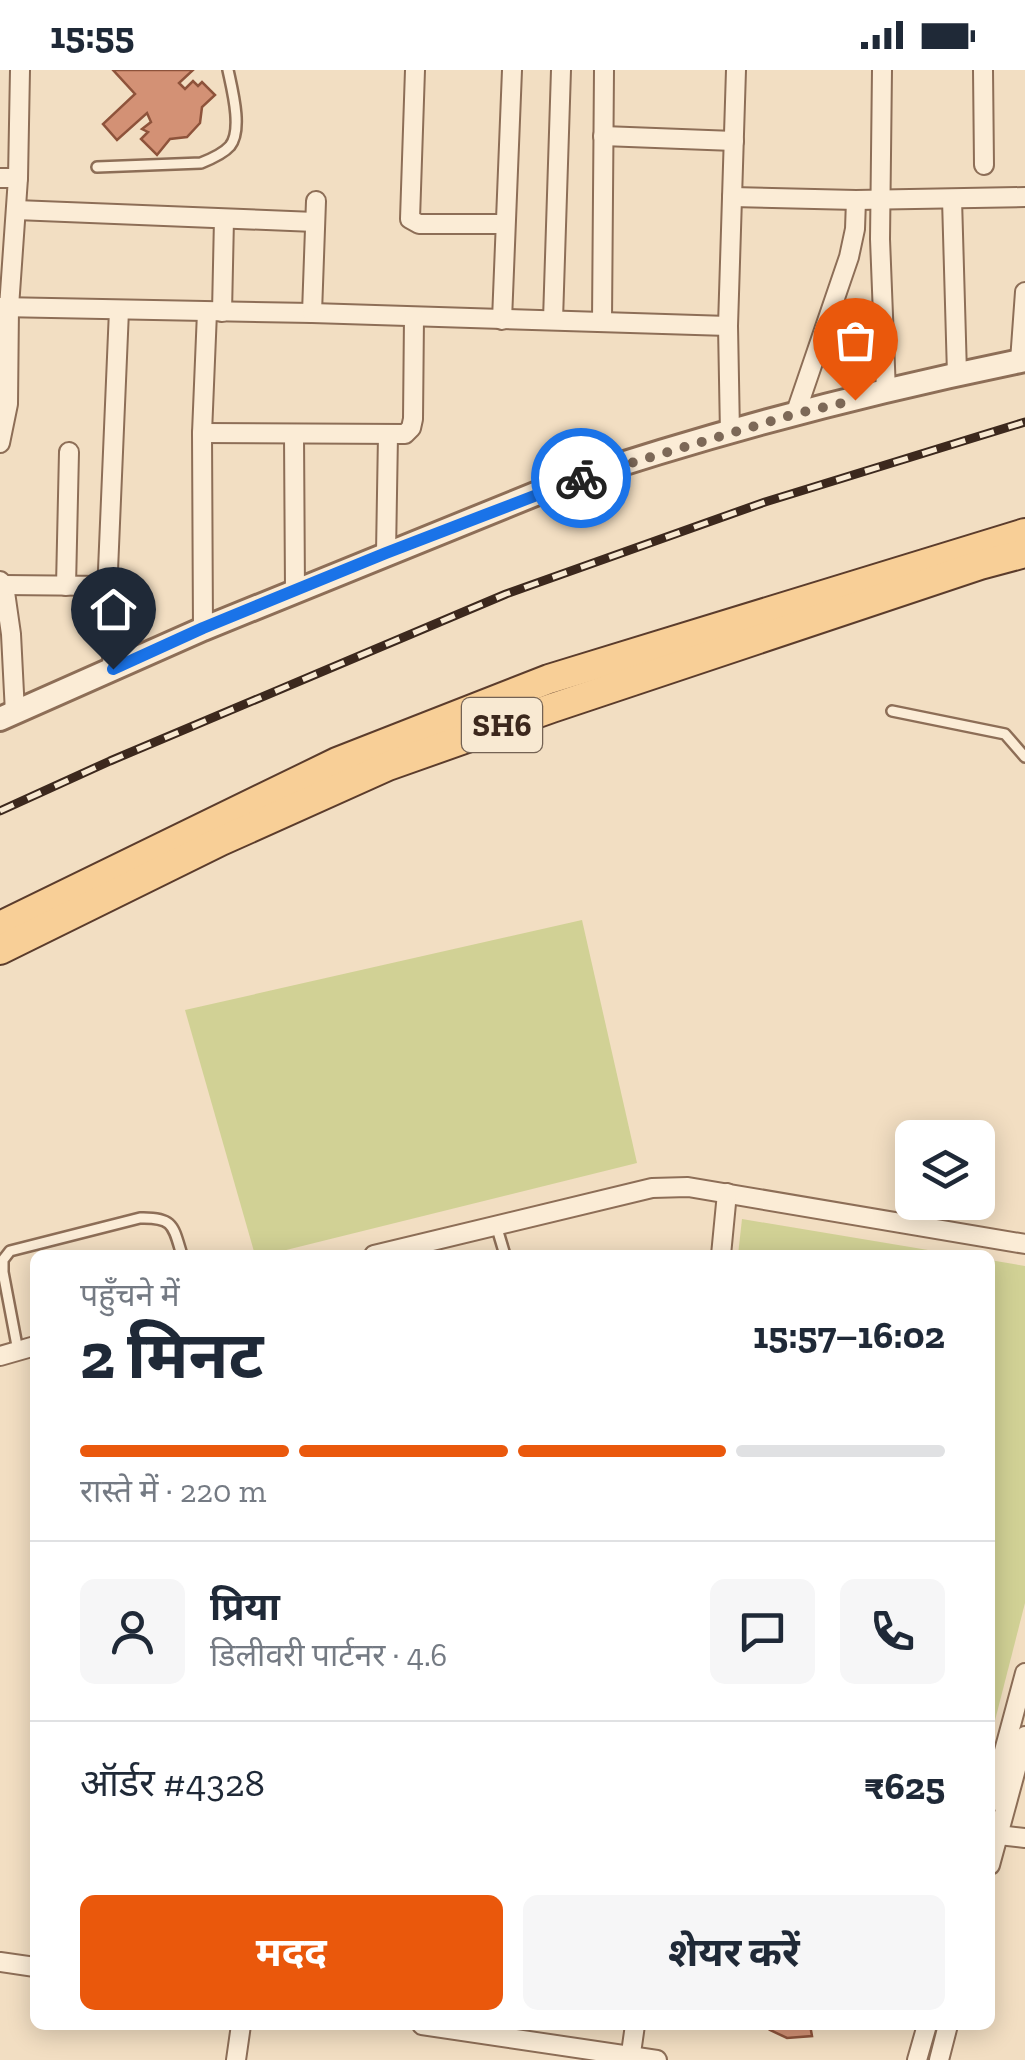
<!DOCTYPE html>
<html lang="hi">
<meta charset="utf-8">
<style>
body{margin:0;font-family:"Zilla Slab","Noto Sans Devanagari",serif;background:#f6f6f7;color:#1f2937;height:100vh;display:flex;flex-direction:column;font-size:38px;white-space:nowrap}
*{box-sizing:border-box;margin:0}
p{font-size:32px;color:#747a83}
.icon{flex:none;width:55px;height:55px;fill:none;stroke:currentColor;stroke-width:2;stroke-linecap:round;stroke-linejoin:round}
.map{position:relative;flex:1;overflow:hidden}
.panel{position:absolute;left:30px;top:1180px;width:965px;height:780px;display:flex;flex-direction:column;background:#fff;border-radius:15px;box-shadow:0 5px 25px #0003}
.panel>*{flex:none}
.controls{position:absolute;left:895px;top:1050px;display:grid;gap:20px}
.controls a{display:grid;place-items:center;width:100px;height:100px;border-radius:15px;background:#fff;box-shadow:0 5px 25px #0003;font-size:50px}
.pin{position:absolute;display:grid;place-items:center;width:85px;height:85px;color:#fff;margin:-102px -42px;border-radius:50% 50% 50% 0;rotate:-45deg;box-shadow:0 0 10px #0007}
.pin .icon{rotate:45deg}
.courier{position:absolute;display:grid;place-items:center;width:100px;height:100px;margin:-50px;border:8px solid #1a73e8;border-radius:50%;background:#fff;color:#222;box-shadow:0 2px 12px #0007}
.headline em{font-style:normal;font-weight:700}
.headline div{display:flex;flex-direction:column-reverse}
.headline{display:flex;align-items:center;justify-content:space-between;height:170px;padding:0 50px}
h1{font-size:65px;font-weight:700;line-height:75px}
.bar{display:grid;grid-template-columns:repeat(4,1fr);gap:15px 10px;align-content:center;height:120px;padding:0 50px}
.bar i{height:12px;border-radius:8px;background:#e0e1e3}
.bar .selected{background:#ea580c}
.bar p{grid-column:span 4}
.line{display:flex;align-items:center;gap:25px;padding:0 50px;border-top:2px solid #e0e1e3}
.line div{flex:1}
.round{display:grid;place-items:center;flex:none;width:105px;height:105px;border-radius:15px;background:#f6f6f7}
.cta{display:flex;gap:20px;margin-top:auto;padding:20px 50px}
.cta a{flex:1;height:115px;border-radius:15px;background:#ea580c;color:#fff;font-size:40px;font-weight:700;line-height:115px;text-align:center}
.cta a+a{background:#f6f6f7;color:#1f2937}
.status{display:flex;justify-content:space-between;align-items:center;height:70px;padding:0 50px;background:#fff;direction:ltr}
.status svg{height:28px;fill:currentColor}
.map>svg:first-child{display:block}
.green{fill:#d1d195}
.building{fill:#d39175;stroke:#8e533b;stroke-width:2.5}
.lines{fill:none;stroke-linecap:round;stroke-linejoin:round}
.service-casing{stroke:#8d6e57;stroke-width:14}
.minor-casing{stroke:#8d6e57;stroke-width:22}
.tertiary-casing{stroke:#8d6e57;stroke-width:28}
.primary-casing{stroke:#5b3c2c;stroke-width:32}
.service{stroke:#fbecd6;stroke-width:9}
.minor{stroke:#fbecd6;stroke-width:18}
.tertiary{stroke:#fbecd6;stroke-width:22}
.primary{stroke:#f8cf97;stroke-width:28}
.rail-casing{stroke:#3c281d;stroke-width:9}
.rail{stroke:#f8e9d2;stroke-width:5;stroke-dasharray:15;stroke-linecap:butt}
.done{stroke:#7c6857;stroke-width:10;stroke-dasharray:0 18}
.route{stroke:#1a73e8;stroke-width:12}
.labels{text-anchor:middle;stroke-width:9;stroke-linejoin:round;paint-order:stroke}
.shield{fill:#f8e9d2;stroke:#746253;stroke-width:2.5}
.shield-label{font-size:32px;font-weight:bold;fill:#3c281d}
</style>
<div class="status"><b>15:55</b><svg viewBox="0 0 49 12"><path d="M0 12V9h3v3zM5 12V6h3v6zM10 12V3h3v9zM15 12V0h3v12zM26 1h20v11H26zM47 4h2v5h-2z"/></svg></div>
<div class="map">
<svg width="1025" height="1990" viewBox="0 0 1025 1990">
<rect width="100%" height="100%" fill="#f2dec2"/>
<g class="green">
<polygon points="582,850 637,1093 266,1185 255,1185 185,940"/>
<polygon points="742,1149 958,1185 738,1185"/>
<polygon points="990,1190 1025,1196 1025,1533 990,1670"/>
</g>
<g class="building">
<polygon points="113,0 193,0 179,13 185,19 193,11 198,16 202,12 215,25 202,37 200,53 187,67 170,69 157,85 141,69 148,62 142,59 151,52 147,43 117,70 103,54 135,24"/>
<polygon points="773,1955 810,1955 812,1966 787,1968 770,1960"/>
</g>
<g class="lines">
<defs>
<g id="service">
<path d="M97,97L201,93C211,89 223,84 230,76C243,60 232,19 228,0"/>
<polyline points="892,641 1005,664 1025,687"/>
<polyline points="496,1155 505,1185"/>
<path d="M18,1281L3,1202V1190L10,1181L140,1148C174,1147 173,1156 182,1185"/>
</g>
<g id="minor">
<polyline points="415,0 410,149 419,154 505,154"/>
<polyline points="882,0 880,169 886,322"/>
<polyline points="983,0 984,95"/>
<polyline points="603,66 734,71"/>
<polyline points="0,108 18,108 9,237 8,334 0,373"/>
<polyline points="18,108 20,0"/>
<polyline points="732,127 856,130 1025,127"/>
<polyline points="952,129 957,304"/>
<polyline points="16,140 315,152"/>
<polyline points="0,237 312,243 728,256"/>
<polyline points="222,242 224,149"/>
<polyline points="312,243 316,131"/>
<polyline points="502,250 512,0"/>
<polyline points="553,250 561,0"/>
<polyline points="602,251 604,0"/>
<polyline points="1020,291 1025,222"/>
<polyline points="795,345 849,187 855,159 856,130"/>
<polyline points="202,363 405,364 411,358 413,349 414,247"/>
<polyline points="730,363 728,256 736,0"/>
<polyline points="294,364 295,521"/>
<polyline points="386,483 388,365"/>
<polyline points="0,511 4,515 11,564 15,643"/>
<polyline points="4,515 107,516"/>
<polyline points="66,516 69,382"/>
<polyline points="203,559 202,363 207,242"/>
<polyline points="113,599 107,524 119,240"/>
<polyline points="374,1185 652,1118 688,1117 1025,1174"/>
<polyline points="721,1185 727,1123"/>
<polyline points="0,1286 35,1276"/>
<polyline points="990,1733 1025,1603"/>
<polyline points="990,1764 1025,1768"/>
<polyline points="990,1795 1025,1666"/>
<polyline points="0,1892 35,1897"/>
<polyline points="422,1955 657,1990"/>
<polyline points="236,1990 241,1955"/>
<polyline points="630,1990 635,1955"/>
<polyline points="917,1990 927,1955"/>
<polyline points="939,1990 948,1955"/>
</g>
<path id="tertiary" d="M0,649L203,559L560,414C712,363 868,322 1025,290"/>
<g id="primary">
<polyline points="0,856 337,692 549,609 1025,463"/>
<polyline points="0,880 221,771 388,696 552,638 980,495 1025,483"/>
</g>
</defs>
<use href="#service" class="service-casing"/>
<use href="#minor" class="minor-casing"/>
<use href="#tertiary" class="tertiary-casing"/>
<use href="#primary" class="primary-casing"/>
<use href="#service" class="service"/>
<use href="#minor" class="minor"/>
<use href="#tertiary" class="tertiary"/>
<use href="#primary" class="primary"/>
<defs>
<polyline id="rail" points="0,741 110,691 506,524 765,432 1025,352"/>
</defs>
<use href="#rail" class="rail-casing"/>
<use href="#rail" class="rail"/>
</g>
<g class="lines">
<polyline class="done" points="581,408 795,344 855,330"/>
<polyline class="route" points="113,599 203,558 386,483 581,408"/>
</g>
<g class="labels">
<rect class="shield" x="462" y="628" width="80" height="54" rx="8"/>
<g class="shield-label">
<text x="502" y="666">SH6</text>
</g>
</g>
</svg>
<div class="controls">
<a><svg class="icon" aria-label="layers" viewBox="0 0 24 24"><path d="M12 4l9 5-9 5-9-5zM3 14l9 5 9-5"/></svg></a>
</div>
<div class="pin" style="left:855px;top:330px;background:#ea580c"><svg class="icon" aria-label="bag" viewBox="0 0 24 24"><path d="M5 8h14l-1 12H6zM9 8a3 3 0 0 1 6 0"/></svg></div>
<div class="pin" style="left:113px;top:599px;background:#1f2937"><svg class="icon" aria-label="home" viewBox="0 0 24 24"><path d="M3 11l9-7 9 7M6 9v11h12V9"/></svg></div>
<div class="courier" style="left:581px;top:408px"><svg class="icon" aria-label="bike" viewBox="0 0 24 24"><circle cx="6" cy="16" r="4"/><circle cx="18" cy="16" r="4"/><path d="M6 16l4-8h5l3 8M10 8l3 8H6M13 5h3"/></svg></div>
<section class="panel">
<div class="headline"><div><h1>2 मिनट</h1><p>पहुँचने में</p></div><em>15:57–16:02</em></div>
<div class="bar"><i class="selected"></i><i class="selected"></i><i class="selected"></i><i></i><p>रास्ते में · 220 m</p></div>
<div class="line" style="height:180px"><a class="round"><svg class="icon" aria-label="person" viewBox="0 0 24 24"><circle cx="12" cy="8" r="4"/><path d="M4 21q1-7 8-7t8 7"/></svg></a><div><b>प्रिया</b><p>डिलीवरी पार्टनर · 4.6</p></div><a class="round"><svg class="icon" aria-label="chat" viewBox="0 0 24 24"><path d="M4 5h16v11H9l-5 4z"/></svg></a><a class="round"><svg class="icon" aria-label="phone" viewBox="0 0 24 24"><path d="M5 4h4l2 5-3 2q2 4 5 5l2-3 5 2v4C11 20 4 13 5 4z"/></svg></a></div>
<div class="line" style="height:130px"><div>ऑर्डर #4328</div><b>₹625</b></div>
<div class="cta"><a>मदद</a><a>शेयर करें</a></div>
</section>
</div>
